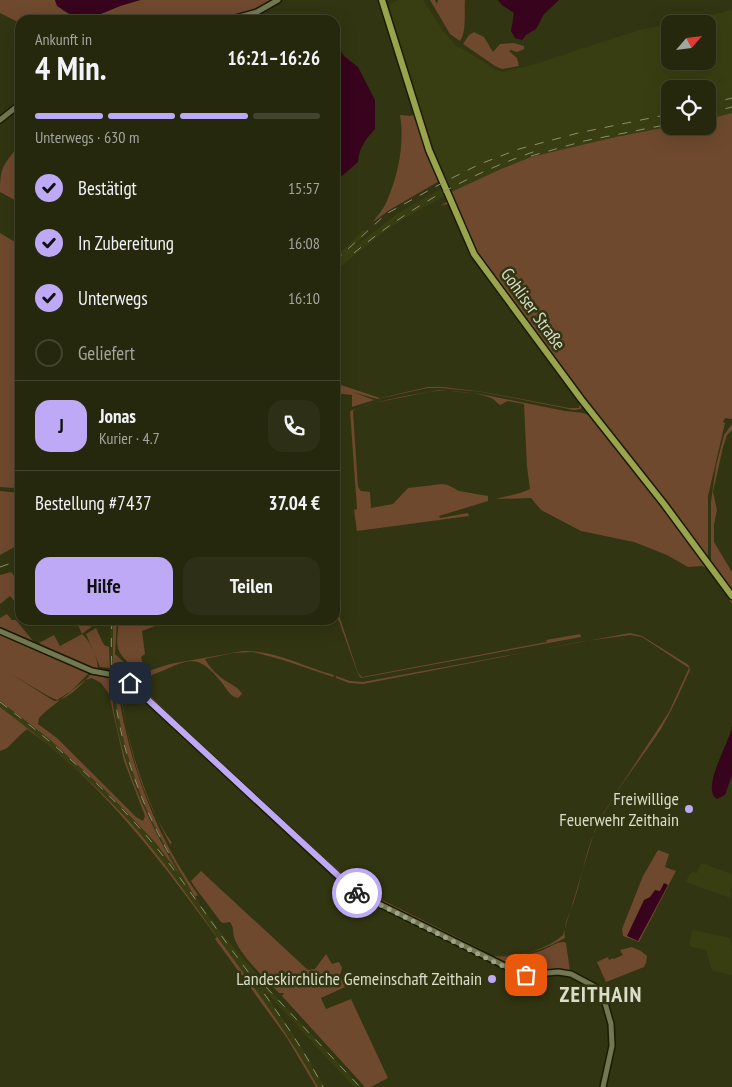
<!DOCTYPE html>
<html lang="de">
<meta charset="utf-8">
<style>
body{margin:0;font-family:"PT Sans Narrow",sans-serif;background:#2d3016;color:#f1f3f6;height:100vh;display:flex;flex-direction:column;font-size:19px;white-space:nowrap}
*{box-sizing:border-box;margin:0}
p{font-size:16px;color:#a3a69d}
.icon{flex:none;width:28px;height:28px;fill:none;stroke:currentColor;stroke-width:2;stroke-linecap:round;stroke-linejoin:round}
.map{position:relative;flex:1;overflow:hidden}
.details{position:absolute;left:15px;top:15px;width:325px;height:610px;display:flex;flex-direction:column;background:#25280d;border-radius:15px;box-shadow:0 5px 20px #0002,0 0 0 1px #42442e}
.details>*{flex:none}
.needle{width:32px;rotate:62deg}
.buttons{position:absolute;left:661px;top:15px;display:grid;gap:10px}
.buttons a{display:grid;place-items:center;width:55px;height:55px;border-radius:10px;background:#25280d;box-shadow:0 5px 20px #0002,0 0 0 1px #42442e;font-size:25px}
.pin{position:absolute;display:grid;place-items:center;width:42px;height:42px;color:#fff;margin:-21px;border-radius:10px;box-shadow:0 2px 8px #0006}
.courier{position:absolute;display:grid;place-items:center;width:50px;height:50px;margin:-25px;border:4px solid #bda9f5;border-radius:50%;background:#fff;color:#222;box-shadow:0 1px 6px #0007}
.summary em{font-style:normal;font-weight:700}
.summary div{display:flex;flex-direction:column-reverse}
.summary{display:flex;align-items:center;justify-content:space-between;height:85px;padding:0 20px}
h1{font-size:32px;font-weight:700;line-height:38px}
.bar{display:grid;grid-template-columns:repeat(4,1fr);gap:8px 5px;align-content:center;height:60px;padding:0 20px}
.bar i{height:6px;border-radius:4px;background:#42442e}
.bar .active{background:#bda9f5}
.bar p{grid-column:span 4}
.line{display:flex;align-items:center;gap:12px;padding:0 20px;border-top:1px solid #42442e}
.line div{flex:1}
.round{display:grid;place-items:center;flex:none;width:52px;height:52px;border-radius:15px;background:#2d3016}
ol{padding:0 20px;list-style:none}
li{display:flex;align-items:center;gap:15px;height:55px}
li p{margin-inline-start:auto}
li .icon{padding:5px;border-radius:50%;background:#bda9f5;color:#111;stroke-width:4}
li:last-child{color:#a3a69d}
li i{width:28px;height:28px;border:2px solid #42442e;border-radius:50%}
.button{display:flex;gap:10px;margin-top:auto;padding:10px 20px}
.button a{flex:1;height:58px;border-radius:15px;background:#bda9f5;color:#111;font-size:20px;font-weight:700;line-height:58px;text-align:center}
.button a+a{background:#2d3016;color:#f1f3f6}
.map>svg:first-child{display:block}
.built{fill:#393e12}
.green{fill:#6e492e;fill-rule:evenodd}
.water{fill:#37031d}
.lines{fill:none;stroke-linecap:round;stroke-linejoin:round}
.minor-casing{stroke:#191c00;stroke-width:8}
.major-casing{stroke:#191c00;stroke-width:9}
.minor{stroke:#727852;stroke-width:5}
.major{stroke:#99a44c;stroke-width:6}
.rail{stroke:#8b8f73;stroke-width:1;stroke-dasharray:9 9;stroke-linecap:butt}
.done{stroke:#9fa289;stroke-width:5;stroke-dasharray:0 9}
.route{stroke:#bda9f5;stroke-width:6}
.poi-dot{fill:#bda9f5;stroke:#313511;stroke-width:2}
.labels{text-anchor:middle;stroke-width:5;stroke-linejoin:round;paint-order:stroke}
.street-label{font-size:18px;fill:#daddc9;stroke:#313511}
.poi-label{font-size:18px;fill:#daddc9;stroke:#313511;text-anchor:end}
.district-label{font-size:22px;font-weight:bold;letter-spacing:1px;fill:#daddc9;stroke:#313511}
</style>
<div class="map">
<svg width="732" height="1087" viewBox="0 0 732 1087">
<rect width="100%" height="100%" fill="#313511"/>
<g class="built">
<polygon points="398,0 423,0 442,29 456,46 465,50 494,69 503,72 532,65 639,30 670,24 670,61 708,61 708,24 671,24 732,10 732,113 708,119 708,89 670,89 670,126 672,126 611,138 560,150 531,157 501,169 451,192 390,227 335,271 335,258 363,230 367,233 350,250 397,214 448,184 429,143 416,96 389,13 390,4"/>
<polygon points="110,620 113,620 113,677 120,724 132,768 154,822 195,897 220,931 272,992 361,1087 354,1087 263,989 304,1051 325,1087 318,1087 288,1036 150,847 117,808 85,778 55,751 0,707 0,701 48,738 95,780 155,842 178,874 145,812 129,770 120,740 111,689"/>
<polygon points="701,863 732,874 732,886 730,891 732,893 730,898 686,882 689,875 693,872 697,873"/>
<polygon points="692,930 730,938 732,947 732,975 712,971 706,950 689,946"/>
</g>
<g class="green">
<path d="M0,0H55C58,10 71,15 80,20H20V23L0,13Z"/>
<polygon points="140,0 271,0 250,11 216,20 86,20 120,6"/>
<path d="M430,0H435L437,4L438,0H465C464,12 467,31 460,41L450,34Z"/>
<polygon points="474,32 484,37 493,52 500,44 514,43 524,46 524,49 517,52 511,50 509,51 517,58 519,66 502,69 495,66 463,44 469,35"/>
<polygon points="732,113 732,419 725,418 723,422 725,423 708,496 708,554 707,556 613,437 613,434 606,428 479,258 451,192 501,169 531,157 560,150 611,138 672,126 708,126 708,119"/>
<path d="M414,114L424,143L441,180L391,209L373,222C377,216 383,210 386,203C398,177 405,143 400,115L411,116Z"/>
<path d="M20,144V203L0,192C0,165 4,165 20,144Z"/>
<polygon points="450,200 469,248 476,261 579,400 582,405 581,409 574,410 482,392 441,388 428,388 377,399 352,392 374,400 352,407 352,395 335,393 335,383 380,398 428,387 443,387 484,392 569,408 579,408 580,404 579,401 472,256 452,206 449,204 441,205"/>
<polygon points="0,233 20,245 20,384 16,393 20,394 20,482 13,488 0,487"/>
<path d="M439,390L480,394L565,411L584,413L592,417L611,442H614L732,598V604L708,569L702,566L688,567L667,555L634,542L581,531L541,510L531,498L495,499L520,493L530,489L527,467L524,404L508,401L500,405C497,403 494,399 491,398C482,393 447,390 437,391C420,393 367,402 353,411L358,487L361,491L370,492L371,508L393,504L408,488L442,484L448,485L459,491L488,496V501L439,516L440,518L468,513L469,516L357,531L354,510L357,509L350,411L374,403Z"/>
<polygon points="732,424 732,430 727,435 723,447 713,492 717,510 714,524 714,542 732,572 732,594 711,561 711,502 716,466 724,435"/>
<polygon points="0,491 20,493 20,544 0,555"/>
<polygon points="11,572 20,583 20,601 16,603 10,596 0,604 0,575"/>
<polygon points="335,603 358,673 362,677 541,643 547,642 546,640 580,634 581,637 361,678 358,674 335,610"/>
<polygon points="7,614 12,620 16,620 33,641 30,642 8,633 7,630 6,632 0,629 0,618"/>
<path d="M82,620H91L93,623L91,627L82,634C91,642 98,658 98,670L91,667L90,668L39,646L37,644L54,635L60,646L82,634L77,623Z"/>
<polygon points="113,620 117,620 115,654 134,672 131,674 116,672 115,665 115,672 113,672"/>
<path d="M119,620H170L142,631L145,654L141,657L143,664L136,669C114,651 116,648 119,620Z"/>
<polygon points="96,628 104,645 109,647 110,668 100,667 86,634"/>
<path d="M630,633L642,636L687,664L689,666L690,670C681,690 672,710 661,729C640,761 615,790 598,825C586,847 583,874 575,898C572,909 562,926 565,938C545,949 512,962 489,953L361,892L348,881L275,815L356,889L365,895L355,890L135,686V680L141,690L193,739L142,690L138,680L148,671L170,664L243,651C275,650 303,667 334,675L333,677L283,660L253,652L233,653L205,659C209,667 218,676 226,681C232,685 238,687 242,694L238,698C229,696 227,689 222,683C204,661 196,655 169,668C161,672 151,674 145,680L143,689L241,783L358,888L489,953C512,961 546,950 563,935L596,826L612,799L669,712L689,668L642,637L630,635L579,642L363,684L349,683L336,678V676L350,681L363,682Z"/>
<path d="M0,634L89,673L71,691L57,700L48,696L11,674L54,701C67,701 83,683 91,674L110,676C115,751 142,811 179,874L155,842L106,791L48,738L0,701ZM92,678L101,683L109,694L124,761L145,816L143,821L136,817L57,738L38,724L39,718L45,712L85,680Z"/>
<path d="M113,677L116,679C127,757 152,830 198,895L195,897C176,864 155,831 141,796C127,758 117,718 113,677Z"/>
<path d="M121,679L354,893L352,897L345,887L125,683L121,690C127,742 141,799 172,843L170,844C142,793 126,739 119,681Z"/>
<path d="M0,707C45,741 89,778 127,819C164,860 194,905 226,949C259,994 291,1038 318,1087H316L287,1038L215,939L217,937L211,929C157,856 102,783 27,729L17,738L10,733L17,738L7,748L0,751Z"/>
<polygon points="658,850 669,854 665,867 676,871 639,942 623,936 622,929 643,876"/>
<path d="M201,871L308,970L315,969L326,954L332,964L339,962L342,968L340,975L345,987L321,998L326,1009L351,999L388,1078L371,1087H365L282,996L284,993H279C265,978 240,956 234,937C232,930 235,930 230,922L223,923L221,922L194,886L191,881Z"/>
<path d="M564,942L566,943L570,971L536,973L521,972L489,957V955C502,959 534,955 545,949C552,946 556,942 564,942Z"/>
<polygon points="632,947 641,951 647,956 646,963 644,967 606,982 597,962 608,957 609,960 613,958 614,959 623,955 620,950"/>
</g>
<g class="water">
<polygon points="55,0 140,0 120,6 86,20 80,20 57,6"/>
<polygon points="498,0 559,0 544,14 536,29 526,35 522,40 515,38 511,31 514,13 502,5"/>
<path d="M335,43L344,56L358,67L375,100V129C365,140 359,148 358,162L335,182Z"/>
<path d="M732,726V775L725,795L717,799C700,789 730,742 732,726Z"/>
<polygon points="664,883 668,885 638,941 627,936 644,900 650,897 655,890 660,891"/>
</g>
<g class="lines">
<defs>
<g id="minor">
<polyline points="228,20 257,12 278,0"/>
<polyline points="0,120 20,104"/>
<polyline points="0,631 92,671 119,676 125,679 355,892 519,973 526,975 558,972 571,974 599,989 603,996 611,1024 612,1046 603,1087"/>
</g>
<polyline id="major" points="382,0 429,150 474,254 581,399 664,504 732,596"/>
</defs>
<use href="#minor" class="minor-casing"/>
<use href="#major" class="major-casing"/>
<use href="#minor" class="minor"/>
<use href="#major" class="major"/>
<g class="rail">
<polyline points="708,104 732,98"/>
<polyline points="708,113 732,107"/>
<polyline points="531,156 584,141 670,124"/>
<path d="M354,253C408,208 469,174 536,151"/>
<polyline points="335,261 386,214 444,182 480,164 519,149 578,133 670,114"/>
<polyline points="0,567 20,560"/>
<path d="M112,620C107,706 129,784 172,859"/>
<path d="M0,702C54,743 106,788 150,840C179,874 204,912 231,949C264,993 298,1038 323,1087"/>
<polyline points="266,987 360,1087"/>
</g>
</g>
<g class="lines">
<polyline class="done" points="357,893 498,964 526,975"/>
<polyline class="route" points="130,683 357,893"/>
</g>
<g class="poi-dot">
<circle cx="689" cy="809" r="5"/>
<circle cx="492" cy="979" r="5"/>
</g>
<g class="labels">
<g class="street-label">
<text transform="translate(533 309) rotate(54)" y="6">Gohliser Straße</text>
</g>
<g class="poi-label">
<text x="679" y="805">Freiwillige<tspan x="679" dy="21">Feuerwehr Zeithain</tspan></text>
<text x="482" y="985">Landeskirchliche Gemeinschaft Zeithain</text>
</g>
<g class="district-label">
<text x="601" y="1002">ZEITHAIN</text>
</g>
</g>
</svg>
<div class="buttons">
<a><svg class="needle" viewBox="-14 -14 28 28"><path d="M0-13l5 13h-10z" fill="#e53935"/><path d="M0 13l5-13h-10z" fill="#a3a69d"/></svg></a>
<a><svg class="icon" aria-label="locate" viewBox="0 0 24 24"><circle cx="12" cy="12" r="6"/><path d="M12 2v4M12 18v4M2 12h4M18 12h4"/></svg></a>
</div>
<div class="pin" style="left:526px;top:975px;background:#ea580c"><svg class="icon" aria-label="bag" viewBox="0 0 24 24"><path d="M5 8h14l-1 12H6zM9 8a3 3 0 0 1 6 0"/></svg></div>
<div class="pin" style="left:130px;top:683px;background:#1f2937"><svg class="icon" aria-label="home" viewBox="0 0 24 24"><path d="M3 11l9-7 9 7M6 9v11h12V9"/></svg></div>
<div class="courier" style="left:357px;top:893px"><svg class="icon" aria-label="bike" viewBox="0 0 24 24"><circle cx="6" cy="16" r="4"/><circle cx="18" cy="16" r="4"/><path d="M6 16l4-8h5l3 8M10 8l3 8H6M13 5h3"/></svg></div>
<section class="details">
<div class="summary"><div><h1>4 Min.</h1><p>Ankunft in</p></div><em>16:21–16:26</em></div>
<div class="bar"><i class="active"></i><i class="active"></i><i class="active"></i><i></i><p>Unterwegs · 630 m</p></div>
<ol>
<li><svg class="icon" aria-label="check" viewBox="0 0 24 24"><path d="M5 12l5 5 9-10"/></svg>Bestätigt<p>15:57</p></li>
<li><svg class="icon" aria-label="check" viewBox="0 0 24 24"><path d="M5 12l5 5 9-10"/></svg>In Zubereitung<p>16:08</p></li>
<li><svg class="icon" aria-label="check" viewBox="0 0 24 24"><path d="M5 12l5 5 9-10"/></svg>Unterwegs<p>16:10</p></li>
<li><i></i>Geliefert</li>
</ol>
<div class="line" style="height:90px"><b class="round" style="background:#bda9f5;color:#111">J</b><div><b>Jonas</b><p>Kurier · 4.7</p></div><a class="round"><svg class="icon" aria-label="phone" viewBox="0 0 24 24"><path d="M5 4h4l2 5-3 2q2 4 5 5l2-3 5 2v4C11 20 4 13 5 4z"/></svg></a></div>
<div class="line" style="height:65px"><div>Bestellung #7437</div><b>37.04 €</b></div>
<div class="button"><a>Hilfe</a><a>Teilen</a></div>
</section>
</div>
